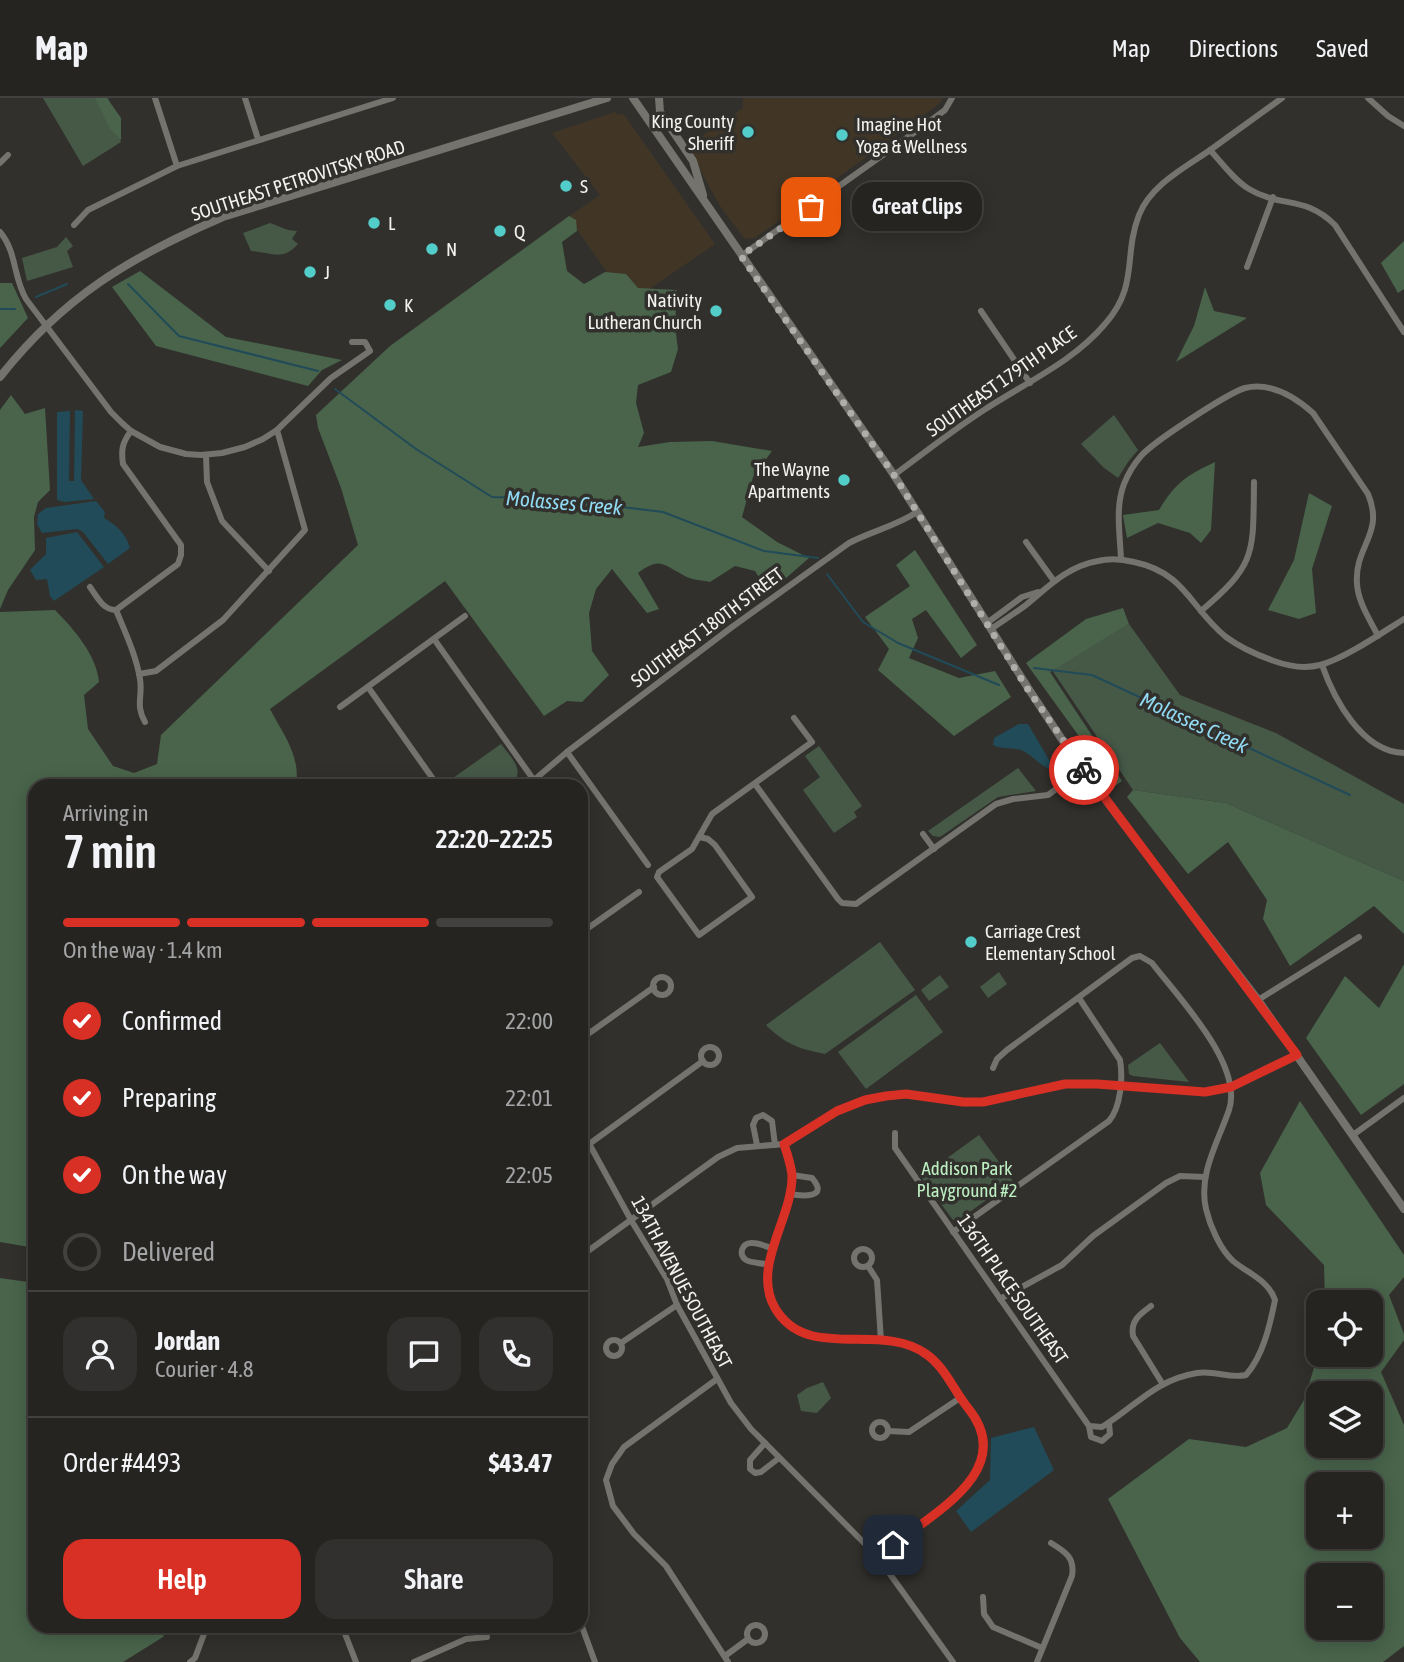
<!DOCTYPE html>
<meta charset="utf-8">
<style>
body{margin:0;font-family:"Asap Condensed",sans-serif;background:#31302e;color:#f1f3f6;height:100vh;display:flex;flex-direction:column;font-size:26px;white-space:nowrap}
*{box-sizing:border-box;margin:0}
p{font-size:23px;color:#a3a4a5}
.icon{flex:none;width:38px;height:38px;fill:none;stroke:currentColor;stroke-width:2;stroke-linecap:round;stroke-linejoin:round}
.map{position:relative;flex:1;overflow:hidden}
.drawer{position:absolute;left:28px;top:681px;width:560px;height:854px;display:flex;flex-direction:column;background:#252421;border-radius:21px;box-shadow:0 4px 18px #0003,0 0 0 2px #42413f}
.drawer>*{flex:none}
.buttons{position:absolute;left:1306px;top:1192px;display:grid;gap:14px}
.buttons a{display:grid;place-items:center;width:77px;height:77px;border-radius:14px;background:#252421;box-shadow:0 4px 18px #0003,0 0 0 2px #42413f;font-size:35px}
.pin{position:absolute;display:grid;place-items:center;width:60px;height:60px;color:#fff;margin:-30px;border-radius:14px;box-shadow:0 4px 10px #0006}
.courier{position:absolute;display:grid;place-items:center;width:70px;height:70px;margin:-35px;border:5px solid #d93025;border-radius:50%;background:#fff;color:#222;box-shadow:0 2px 9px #0007}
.bubble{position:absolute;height:49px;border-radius:21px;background:#252421;box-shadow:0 4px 18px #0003,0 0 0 2px #42413f;font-size:23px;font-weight:600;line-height:49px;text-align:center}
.overview em{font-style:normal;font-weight:600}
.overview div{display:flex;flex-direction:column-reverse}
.overview{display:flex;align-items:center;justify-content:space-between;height:119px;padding:0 35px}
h1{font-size:46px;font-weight:600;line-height:52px}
.bar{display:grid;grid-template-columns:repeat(4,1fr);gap:10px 7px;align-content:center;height:84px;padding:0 35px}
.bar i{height:9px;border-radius:5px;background:#42413f}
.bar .on{background:#d93025}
.bar p{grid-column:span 4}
.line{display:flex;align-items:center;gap:18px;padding:0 35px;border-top:2px solid #42413f}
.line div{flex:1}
.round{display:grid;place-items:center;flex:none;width:74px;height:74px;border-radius:21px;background:#31302e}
ol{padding:0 35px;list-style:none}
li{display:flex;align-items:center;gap:21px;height:77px}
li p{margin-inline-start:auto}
li .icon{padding:7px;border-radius:50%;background:#d93025;color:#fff;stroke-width:4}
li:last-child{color:#a3a4a5}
li i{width:38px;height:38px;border:4px solid #42413f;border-radius:50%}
.primary-button{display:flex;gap:14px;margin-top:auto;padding:14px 35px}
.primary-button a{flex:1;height:80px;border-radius:21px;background:#d93025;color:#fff;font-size:28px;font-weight:600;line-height:80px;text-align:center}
.primary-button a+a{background:#31302e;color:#f1f3f6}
header{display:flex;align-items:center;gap:42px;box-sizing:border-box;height:98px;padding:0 35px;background:#252421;border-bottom:2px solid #42413f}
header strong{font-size:33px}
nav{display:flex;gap:38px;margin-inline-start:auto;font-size:24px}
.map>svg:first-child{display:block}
.commercial{fill:#413626}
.green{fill:#465947}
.forest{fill:#49644b;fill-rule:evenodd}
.water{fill:#214b58}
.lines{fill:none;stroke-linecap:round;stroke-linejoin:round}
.stream{stroke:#214b58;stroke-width:2}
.minor{stroke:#74736e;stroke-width:6}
.secondary{stroke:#74736e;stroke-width:8}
.done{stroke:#afaeab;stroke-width:7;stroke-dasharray:0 12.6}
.route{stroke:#d93025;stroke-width:9}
.poi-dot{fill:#53cdc9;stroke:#31302c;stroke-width:2.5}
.labels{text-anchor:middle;stroke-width:7;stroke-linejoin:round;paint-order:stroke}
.poi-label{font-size:19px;fill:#f3f2ef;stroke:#31302c;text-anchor:start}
.street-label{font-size:19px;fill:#f3f2ef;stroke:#31302c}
.park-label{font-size:19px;fill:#bdefc1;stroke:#31302c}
.water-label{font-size:21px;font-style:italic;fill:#91daf4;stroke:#31302c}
</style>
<header>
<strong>Map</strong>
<nav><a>Map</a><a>Directions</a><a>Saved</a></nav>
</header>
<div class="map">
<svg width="1404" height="1564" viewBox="0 0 1404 1564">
<rect width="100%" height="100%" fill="#31302c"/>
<g class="commercial">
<polygon points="743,0 943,0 939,6 755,140 750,141 744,140 720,108 687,48 743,10"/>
<polygon points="615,14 618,17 623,16 627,21 715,146 629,205 568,119 600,97 552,35"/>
</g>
<g class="green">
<polygon points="43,0 108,0 121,44 83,68"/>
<path d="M270,125L288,132L297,133L292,141L298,146C282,164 271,154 251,153L243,135Z"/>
<polygon points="66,139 73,148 67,153 73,169 27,183 22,160 57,149"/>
<polygon points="1114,317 1138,352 1128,364 1118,380 1103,369 1081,346"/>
<polygon points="1129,526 1180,597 1276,635 1404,706 1404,783 1226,705 1133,692 1052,572"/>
<path d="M501,646C511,660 528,674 509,688H448L446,685Z"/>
<polygon points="819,648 862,708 854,714 857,719 834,735 803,692 820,679 805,658"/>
<polygon points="1018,670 1036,693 998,699 940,739 933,738 928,733"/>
<path d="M880,844L915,892L825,956C799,951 785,946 766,927Z"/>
<polygon points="999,874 1007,886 988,900 980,889"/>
<polygon points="940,877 949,889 929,903 921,892"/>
<polygon points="916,897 943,934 866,991 838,954"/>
<polygon points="1160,945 1189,984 1133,978 1129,976 1128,967"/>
<polygon points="979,1037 1013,1083 957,1123 953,1122 921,1079"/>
<polygon points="823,1284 831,1300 817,1315 801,1313 797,1297 807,1290"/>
</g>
<g class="forest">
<polygon points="95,0 107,0 121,20 121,42 110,31"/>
<path d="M569,118L576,122L577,133L562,144L567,173L584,186L605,174L626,176L638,190L677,192L675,228L678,251L671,274L638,287L636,305L644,335L638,349L670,344L712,343L772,353L753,379L742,419L777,444L809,460L769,495L755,473L735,468L710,484C701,482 691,482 683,477C662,466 660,459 638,475L659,511L647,515L612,471L596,491L589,515L592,553L609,577L582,604L567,603L544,618L445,483L270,611C283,636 301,658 296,688H35V1150L0,1144V514L55,512C74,531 97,558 99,584L84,597L88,631L113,668L134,675L157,666L161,637L358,447L341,390L318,330L316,317L390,248Z"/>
<polygon points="1404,143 1404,191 1398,195 1381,165"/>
<polygon points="140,173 226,239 342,262 322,272 308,288 156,248 112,189"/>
<polygon points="0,185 12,185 28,220 0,250"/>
<polygon points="1205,189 1214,213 1247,220 1176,264 1194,228"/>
<polygon points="11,297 25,316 45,310 50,392 38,404 34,419 35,452 8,492 0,511 0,312"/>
<path d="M1215,364L1211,432L1201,445L1190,435L1158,425L1127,440L1123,417L1159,412C1175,385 1187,377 1215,364Z"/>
<polygon points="1309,395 1332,408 1312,471 1316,515 1299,521 1268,512 1294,462"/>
<polygon points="915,452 977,547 961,560 926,512 912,521 918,540 909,560 959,580 995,573 1011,599 954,638 878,572 889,551 865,519 910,488 896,467"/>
<polygon points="1123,510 1129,526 1050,574 1122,683 1115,688 1026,565 1086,521"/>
<polygon points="1133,692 1226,705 1404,783 1404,836 1374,808 1290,868 1263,821 1267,802 1228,744 1188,776 1127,699"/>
<polygon points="1404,866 1404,986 1361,1017 1306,940 1345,878 1379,910"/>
<path d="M1300,1003L1404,1157V1179L1389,1197L1404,1236V1242L1381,1274L1404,1327V1548L1383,1564H1200L1180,1540L1108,1401L1189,1341L1246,1349L1287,1330L1304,1302L1318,1257L1370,1256V1204H1325L1324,1167L1266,1107L1260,1075ZM1318,1295H1370V1348H1318ZM1318,1386H1370V1438H1318ZM1318,1477H1370V1530H1318Z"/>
<polygon points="0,1180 35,1185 35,1528 168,1528 163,1539 123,1564 0,1564"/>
</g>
<g class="water">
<polygon points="75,312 83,313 81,382 94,401 65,404 57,402 57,314 70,313 69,383 74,383"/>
<path d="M96,403L105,414L104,420C117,427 126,436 130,450L108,466L83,434L77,431L42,435L37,426L38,416L46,410Z"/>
<polygon points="77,434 104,469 54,503 50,498 47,481 36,482 30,472 46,456 46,440"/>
<path d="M1019,626H1028L1055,672C1042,671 1033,657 1021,652C1011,649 1003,652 993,647L994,640Z"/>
<polygon points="1034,1329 1054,1372 971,1434 956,1413 990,1382 991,1340"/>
</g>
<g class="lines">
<g class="stream">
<polyline points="128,186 179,238 318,273"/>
<polyline points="36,199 67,186"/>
<polyline points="0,211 15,211"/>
<polyline points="335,291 416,351 492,399 557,401 663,414 764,453 818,460"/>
<polyline points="827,476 863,524 898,545 999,587"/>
<polyline points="1034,570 1092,577 1350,697"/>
</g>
<g class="minor">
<polyline points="155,0 177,68"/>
<polyline points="245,0 258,41"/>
<polyline points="1368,0 1388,18 1404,28"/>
<path d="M1210,52C1222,65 1234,82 1249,91C1280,110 1305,97 1335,127L1404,234"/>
<polyline points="0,65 8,57"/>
<polyline points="74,127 88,112 177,68 393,0"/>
<path d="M0,134C17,154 13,179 26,201L111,314L122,325L131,333L160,349L186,356L201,357L222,355L245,349L263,341L277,332L331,280L370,253L365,244H352"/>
<polyline points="741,158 922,29 945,12 952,0"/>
<polyline points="1247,169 1273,99"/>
<polyline points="981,213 1030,285"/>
<polyline points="206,357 207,384 222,423 269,473"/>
<path d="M894,377C924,355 953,332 984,312C1025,285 1073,264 1105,226C1139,188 1123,158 1139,117C1151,86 1188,68 1213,50C1236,33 1259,17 1282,0"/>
<polyline points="1026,444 1054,483"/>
<path d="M1121,461C1120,437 1115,409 1124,386C1128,376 1134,366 1141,358C1153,344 1228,295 1245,290C1270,284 1295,299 1313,315L1368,396C1385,436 1354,448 1357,486C1358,504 1370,522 1378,538"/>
<path d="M90,489C97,499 103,512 116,512"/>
<path d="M116,512L178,466L181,457V447L123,366C121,352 122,345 131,333"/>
<path d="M116,512C125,534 136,557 140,581C143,598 135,607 145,624"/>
<path d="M1201,513C1257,466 1253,455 1254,384"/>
<polyline points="987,525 1022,499 1038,494"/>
<path d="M991,531C1003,523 1015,515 1026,507C1048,489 1068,468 1098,463C1110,460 1122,461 1134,464C1186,475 1190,510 1226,539C1241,550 1257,557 1274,563C1288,568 1305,571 1320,567C1344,561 1383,534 1404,521"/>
<polyline points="434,541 538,688"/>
<path d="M1322,567C1334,601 1362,654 1404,655"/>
<polyline points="139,576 156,573 223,522 305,432 277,332"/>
<polyline points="368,589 438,688"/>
<polyline points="340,609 465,518"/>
<polyline points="567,654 648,767"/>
<polyline points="755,686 838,801 842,805 856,806 996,706 1013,701 1048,697 1084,671"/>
<path d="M527,688L567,654L732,529L849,445C872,433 896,428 917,414"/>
<polyline points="923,736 934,751"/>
<polyline points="700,739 708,741 715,747 752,799 699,837 657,779 659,774 692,751 712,716 812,644 794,620"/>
<polyline points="581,835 639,794"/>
<circle cx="662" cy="888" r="9"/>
<polyline points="1258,902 1359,839"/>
<polyline points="581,941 654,889"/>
<circle cx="710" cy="958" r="9"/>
<polyline points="581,1031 631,1122 667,1181 677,1207 731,1305 751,1331 877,1458 953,1564"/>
<path d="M895,1035V1050L1089,1328L1102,1329C1136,1308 1155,1282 1197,1275C1214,1272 1230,1281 1246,1277C1263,1258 1270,1227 1275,1202C1268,1182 1249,1176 1233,1163C1220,1151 1210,1128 1206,1111C1198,1076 1218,1044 1229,1012C1244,967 1178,899 1152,865L1140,858L1132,860L1007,952L997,961L993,970"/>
<polyline points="1353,1037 1404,1000"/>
<path d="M784,1046C787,1055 791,1066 792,1076C793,1120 751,1168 775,1210C805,1265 880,1225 925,1255C944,1268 954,1292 968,1309C1006,1357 969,1388 932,1417C914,1431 895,1444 877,1458"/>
<polyline points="757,1047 753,1027 756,1020 763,1017 772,1023 775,1047"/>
<polyline points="581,1052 703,963"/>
<path d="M789,1096C801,1098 830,1101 812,1080L792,1077"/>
<path d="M953,1134L1109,1023C1121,1009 1123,979 1120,962L1079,900"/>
<circle cx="863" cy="1160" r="9"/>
<polyline points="581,1158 718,1059 737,1050 784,1046 837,1013 865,1002 886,998 906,996 963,1004 983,1004 1065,986 1097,986 1205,994 1231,989 1297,957"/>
<path d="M769,1167C763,1165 751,1165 746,1162C738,1157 742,1145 751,1145C758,1144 767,1149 774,1151"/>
<polyline points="868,1168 877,1182 881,1243"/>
<polyline points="1000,1201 1062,1167 1093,1138 1166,1085 1180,1078 1205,1079"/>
<path d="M1151,1208C1140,1216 1130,1223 1133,1238L1162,1285"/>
<circle cx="614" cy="1250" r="8"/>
<polyline points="621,1245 677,1207"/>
<polyline points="717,1281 624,1349 612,1366 606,1382 613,1408 634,1436 666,1468 728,1564"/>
<circle cx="880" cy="1332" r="8"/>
<polyline points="1089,1328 1091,1339 1102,1343 1110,1336 1109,1325"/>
<polyline points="888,1333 909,1334 960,1300"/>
<polyline points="765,1345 750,1362 750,1371 755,1375 761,1374 779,1360"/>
<polyline points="983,1499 984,1516 993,1529 1042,1550"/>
<polyline points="581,1526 595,1564"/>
<circle cx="756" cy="1536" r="9"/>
<polyline points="342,1528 356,1564"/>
<polyline points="725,1558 748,1541"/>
<polyline points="190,1564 195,1560 207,1528"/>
<polyline points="414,1564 466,1541 487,1539"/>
<path d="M1037,1564L1072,1478C1075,1460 1066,1454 1051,1445"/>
</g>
<g class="secondary">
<polyline points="633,0 894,377 1028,590 1067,649 1117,717 1258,902 1404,1111"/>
<polyline points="659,0 660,14 693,63 703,97"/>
<path d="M0,279C63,199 130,159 223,119L607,0"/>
</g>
</g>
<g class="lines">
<polyline class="done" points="811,109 741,158 894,377 1027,590 1084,672"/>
<path class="route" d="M893,1447C934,1415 1018,1371 968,1310C954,1293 945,1269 926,1256C881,1223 807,1265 775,1210C751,1168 793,1120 792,1077C791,1067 787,1055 784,1046L837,1013L865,1002L886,998L906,996L963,1004H983L1065,986H1097L1205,994L1231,989L1297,957L1084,672"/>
</g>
<g class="poi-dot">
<circle cx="748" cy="34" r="7"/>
<circle cx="842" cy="37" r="7"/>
<circle cx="566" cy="88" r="7"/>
<circle cx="374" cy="125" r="7"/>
<circle cx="500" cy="133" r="7"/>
<circle cx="432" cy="151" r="7"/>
<circle cx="310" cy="174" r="7"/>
<circle cx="390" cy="207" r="7"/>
<circle cx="716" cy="213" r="7"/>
<circle cx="844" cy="382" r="7"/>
<circle cx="971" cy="844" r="7"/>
</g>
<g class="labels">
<g class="poi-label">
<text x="734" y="30" text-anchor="end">King County<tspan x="734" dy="22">Sheriff</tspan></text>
<text x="856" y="33">Imagine Hot<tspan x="856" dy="22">Yoga &amp; Wellness</tspan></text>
<text x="580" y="95">S</text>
<text x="388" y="132">L</text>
<text x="514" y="140">Q</text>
<text x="446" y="158">N</text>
<text x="324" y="181">J</text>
<text x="702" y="209" text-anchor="end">Nativity<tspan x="702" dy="22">Lutheran Church</tspan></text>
<text x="404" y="214">K</text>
<text x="830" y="378" text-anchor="end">The Wayne<tspan x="830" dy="22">Apartments</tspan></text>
<text x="985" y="840">Carriage Crest<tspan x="985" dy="22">Elementary School</tspan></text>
</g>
<g class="street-label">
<text transform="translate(298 82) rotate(-18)" y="7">SOUTHEAST PETROVITSKY ROAD</text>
<text transform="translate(1001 283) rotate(-35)" y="7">SOUTHEAST 179TH PLACE</text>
<text transform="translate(707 529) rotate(-37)" y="7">SOUTHEAST 180TH STREET</text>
<text transform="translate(682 1184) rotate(62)" y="7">134TH AVENUE SOUTHEAST</text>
<text transform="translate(1013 1191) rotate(55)" y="7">136TH PLACE SOUTHEAST</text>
</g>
<g class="park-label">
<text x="967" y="1077">Addison Park<tspan x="967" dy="22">Playground #2</tspan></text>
</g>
<g class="water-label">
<text transform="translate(564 405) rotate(5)" y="7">Molasses Creek</text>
<text transform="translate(1194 625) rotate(25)" y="7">Molasses Creek</text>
</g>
</g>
</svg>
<div class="buttons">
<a><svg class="icon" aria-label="locate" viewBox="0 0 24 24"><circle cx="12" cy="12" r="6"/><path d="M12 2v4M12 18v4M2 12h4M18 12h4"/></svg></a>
<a><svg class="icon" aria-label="layers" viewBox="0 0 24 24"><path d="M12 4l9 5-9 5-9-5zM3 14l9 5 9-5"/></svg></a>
<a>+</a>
<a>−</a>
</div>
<div class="pin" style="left:811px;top:109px;background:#ea580c"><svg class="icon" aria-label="bag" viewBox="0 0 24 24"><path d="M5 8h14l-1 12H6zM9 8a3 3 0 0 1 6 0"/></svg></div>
<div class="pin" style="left:893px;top:1447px;background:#1f2937"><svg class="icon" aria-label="home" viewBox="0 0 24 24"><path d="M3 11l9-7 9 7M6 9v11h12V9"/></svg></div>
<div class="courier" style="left:1084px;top:672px"><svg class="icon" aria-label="bike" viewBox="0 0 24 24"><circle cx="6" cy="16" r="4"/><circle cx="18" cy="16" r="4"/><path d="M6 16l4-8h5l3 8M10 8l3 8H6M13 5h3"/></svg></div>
<div class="bubble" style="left:852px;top:84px;width:130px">Great Clips</div>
<section class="drawer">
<div class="overview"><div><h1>7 min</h1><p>Arriving in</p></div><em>22:20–22:25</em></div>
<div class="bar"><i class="on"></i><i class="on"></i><i class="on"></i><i></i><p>On the way · 1.4 km</p></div>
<ol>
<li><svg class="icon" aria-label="check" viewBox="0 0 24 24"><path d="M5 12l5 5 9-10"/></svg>Confirmed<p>22:00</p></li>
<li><svg class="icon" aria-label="check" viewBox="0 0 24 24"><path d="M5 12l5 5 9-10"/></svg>Preparing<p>22:01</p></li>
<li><svg class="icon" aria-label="check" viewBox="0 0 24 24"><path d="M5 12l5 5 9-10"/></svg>On the way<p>22:05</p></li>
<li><i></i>Delivered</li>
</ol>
<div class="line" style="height:126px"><a class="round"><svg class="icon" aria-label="person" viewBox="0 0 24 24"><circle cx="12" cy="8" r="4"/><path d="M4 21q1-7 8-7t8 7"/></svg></a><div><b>Jordan</b><p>Courier · 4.8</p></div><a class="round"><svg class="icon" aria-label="chat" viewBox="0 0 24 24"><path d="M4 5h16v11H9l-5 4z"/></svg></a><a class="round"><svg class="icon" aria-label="phone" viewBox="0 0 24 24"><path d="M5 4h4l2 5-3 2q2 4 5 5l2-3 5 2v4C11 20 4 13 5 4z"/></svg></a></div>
<div class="line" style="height:91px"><div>Order #4493</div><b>$43.47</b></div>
<div class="primary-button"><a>Help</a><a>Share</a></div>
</section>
</div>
